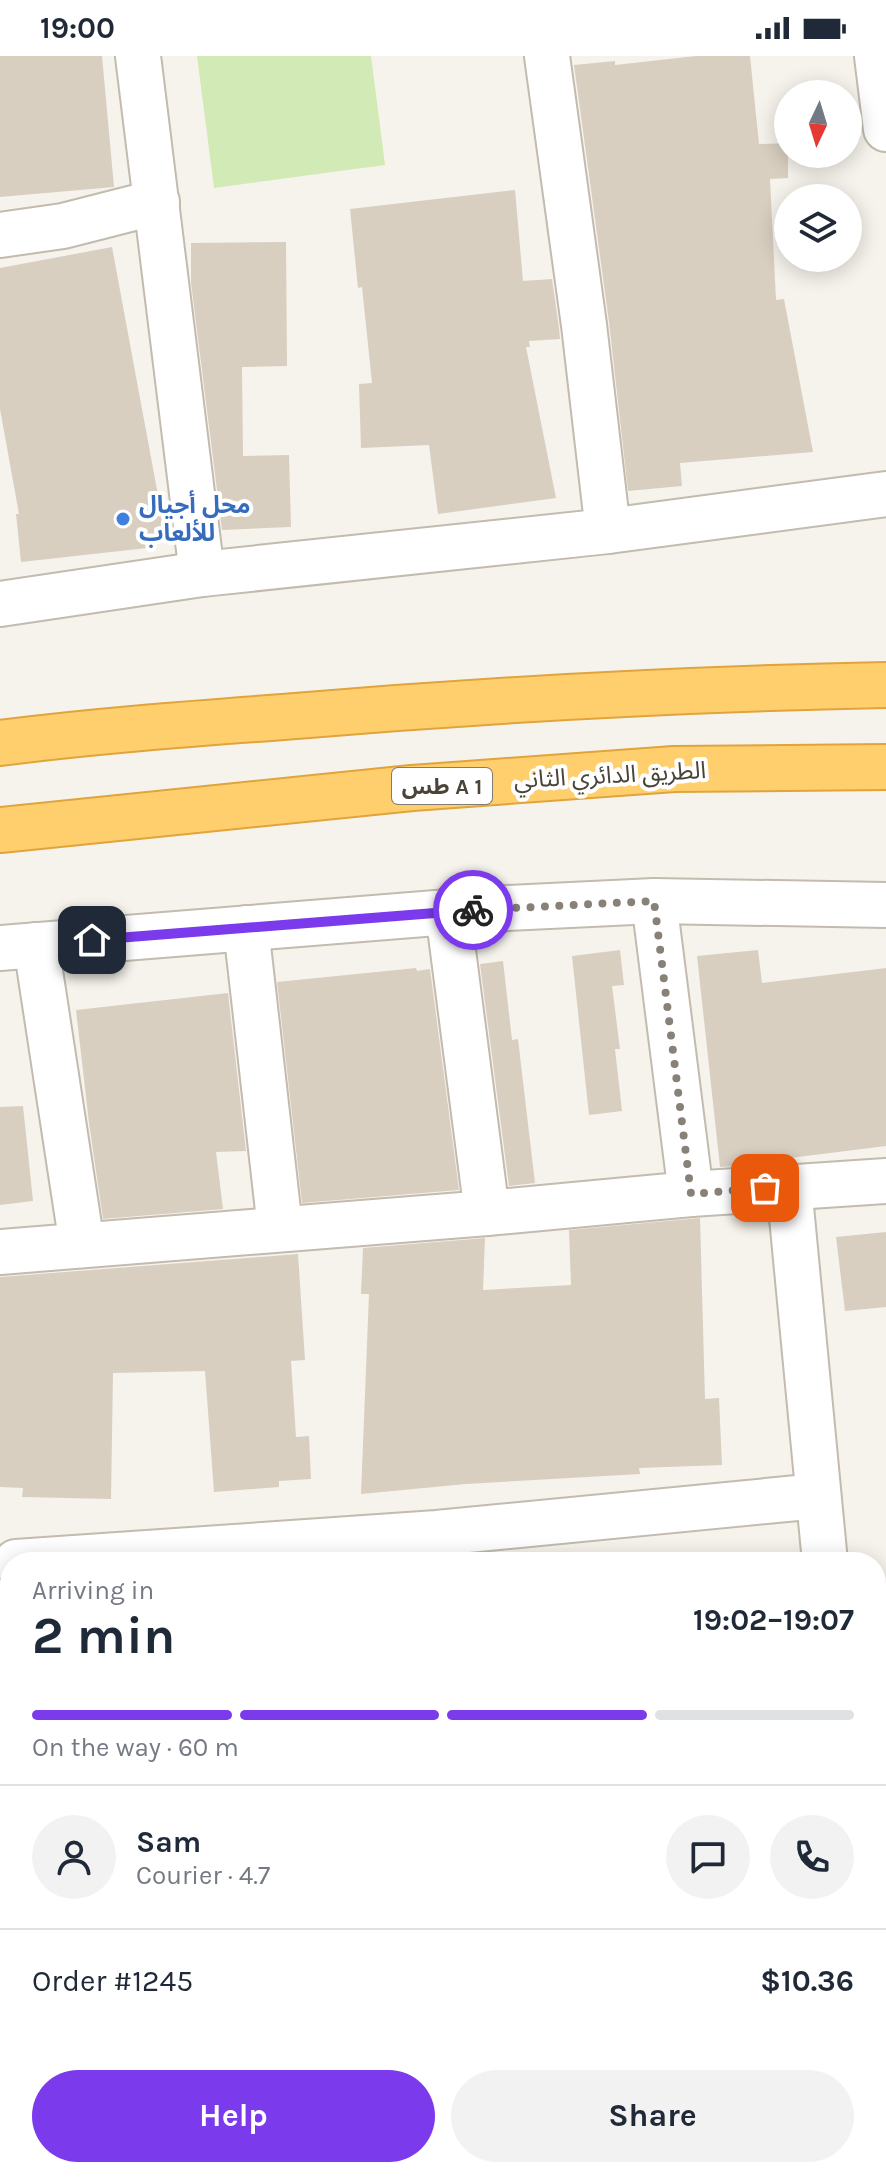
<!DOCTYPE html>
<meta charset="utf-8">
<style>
body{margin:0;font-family:Karla,"Noto Sans Arabic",sans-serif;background:#f2f2f3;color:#1f2937;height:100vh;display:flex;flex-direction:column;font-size:30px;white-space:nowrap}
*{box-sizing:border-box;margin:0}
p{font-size:26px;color:#747a83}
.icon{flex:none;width:44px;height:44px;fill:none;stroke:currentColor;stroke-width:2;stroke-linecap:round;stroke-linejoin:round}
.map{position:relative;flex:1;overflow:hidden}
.panel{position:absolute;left:0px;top:1496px;width:886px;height:626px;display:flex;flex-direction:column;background:#fff;border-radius:32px 32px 0 0;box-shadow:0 4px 20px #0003}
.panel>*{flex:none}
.needle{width:52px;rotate:184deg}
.tools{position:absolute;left:774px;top:24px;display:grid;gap:16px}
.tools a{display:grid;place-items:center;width:88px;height:88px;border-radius:50%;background:#fff;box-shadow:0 4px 20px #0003;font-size:40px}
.pin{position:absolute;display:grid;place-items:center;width:68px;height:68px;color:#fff;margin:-34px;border-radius:16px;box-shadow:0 4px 12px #0006}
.courier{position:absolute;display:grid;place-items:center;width:80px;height:80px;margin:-40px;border:6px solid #7c3aed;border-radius:50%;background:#fff;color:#222;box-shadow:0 2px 10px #0007}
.head em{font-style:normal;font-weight:700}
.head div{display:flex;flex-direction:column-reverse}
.head{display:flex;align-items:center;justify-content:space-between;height:136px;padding:0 32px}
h1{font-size:52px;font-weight:700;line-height:60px}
.bar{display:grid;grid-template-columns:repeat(4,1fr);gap:12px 8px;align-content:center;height:96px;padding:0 32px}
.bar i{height:10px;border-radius:6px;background:#e0e1e3}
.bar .current{background:#7c3aed}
.bar p{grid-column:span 4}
.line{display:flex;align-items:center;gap:20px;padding:0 32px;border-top:2px solid #e0e1e3}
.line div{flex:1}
.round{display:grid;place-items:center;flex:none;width:84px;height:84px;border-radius:42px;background:#f2f2f3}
.cta{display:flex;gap:16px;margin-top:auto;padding:16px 32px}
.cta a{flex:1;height:92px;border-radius:48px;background:#7c3aed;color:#fff;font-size:32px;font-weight:700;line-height:92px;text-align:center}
.cta a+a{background:#f2f2f3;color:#1f2937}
.status{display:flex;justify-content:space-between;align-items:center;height:56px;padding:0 40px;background:#fff;direction:ltr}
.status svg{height:22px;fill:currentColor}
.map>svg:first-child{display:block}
.green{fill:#d2eab5}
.building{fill:#d8cfc1}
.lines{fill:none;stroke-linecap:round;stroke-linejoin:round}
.minor-casing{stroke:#c2bbae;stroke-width:48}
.highway-casing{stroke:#e0a43c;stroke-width:48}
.minor{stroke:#fff;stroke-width:44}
.highway{stroke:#ffcf6e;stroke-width:44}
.done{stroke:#878178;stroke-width:8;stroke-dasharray:0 14.4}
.route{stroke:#7c3aed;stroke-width:10}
.shop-dot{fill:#3f7fe0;stroke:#fff;stroke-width:3}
.labels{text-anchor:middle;stroke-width:8;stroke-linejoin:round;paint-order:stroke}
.shield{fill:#fff;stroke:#817c74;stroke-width:2}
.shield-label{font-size:22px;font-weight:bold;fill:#4b4439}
.shop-label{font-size:24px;font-weight:bold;fill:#366cbe;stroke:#fff;text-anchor:start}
.street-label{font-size:24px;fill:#4b4439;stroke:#fff}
</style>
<div class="status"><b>19:00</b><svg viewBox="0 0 49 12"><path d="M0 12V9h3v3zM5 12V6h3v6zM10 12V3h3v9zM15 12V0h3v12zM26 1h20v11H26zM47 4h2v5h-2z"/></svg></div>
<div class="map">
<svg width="886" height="2121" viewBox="0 0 886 2121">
<rect width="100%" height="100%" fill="#f6f3ec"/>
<polygon class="green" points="197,0 371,0 385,109 214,132"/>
<g class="building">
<polygon points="0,0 102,0 114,131 0,141"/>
<polygon points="696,0 750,0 759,88 788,87 788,122 770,123 776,244 784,243 813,396 680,407 682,430 628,435 609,266 574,9 615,5 615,9"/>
<polygon points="515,134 523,225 552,223 559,272 560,283 529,285 530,291 526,291 556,442 438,458 429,389 361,392 359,328 372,327 362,231 358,232 350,153"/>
<polygon points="286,186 287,310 242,311 243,400 289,399 291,471 222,474 191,227 191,187"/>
<polygon points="112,191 165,477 154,477 156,491 21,506 16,458 19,458 0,353 0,212"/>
<polygon points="620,894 624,929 612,930 620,993 615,993 622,1055 589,1059 572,900"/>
<polygon points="758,894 762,927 886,912 886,1090 782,1103 782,1107 720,1111 697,900"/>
<polygon points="503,905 512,984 518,983 535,1127 509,1130 480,908"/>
<polygon points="416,912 417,915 430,913 459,1134 302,1147 277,926"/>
<polygon points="228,937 246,1095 216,1096 223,1153 103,1163 89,1067 76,954"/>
<polygon points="23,1050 33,1145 0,1149 0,1051"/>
<polygon points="700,1162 705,1343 719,1342 722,1409 639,1412 640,1418 466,1428 361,1438 369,1238 361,1238 363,1192 485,1182 483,1234 571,1229 569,1174"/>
<polygon points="886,1176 886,1251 845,1255 836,1181"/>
<polygon points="298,1198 305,1304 291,1305 296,1381 309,1380 311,1423 279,1425 279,1431 214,1436 205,1315 113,1317 111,1443 22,1441 23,1432 0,1431 0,1221"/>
</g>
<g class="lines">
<defs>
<g id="minor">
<polyline points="138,0 202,518"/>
<polyline points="547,0 584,269 608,475"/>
<polyline points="877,0 886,73"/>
<polyline points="0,179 63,170 157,146"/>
<polyline points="0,548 202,518 608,475 886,438"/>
<polyline points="654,845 691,1138"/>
<polyline points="448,856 487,1157"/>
<polyline points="246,872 280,1172"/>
<polyline points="36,889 82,1189"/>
<polyline points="0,892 486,853 654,845 886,849"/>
<polyline points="789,1130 825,1506"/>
<polyline points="0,1196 487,1157 691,1138 886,1125"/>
<polyline points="16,1506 437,1477 818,1440"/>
<polyline points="876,1979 886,2073"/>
<polyline points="485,2112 486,2121"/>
</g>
<g id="highway">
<path d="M0,687C94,675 188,668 283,661C483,644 685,633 886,629"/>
<polyline points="0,774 412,732 674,713 886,711"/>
</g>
</defs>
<use href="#minor" class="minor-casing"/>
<use href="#highway" class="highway-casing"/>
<use href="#minor" class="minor"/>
<use href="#highway" class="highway"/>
</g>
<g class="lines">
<polyline class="done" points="473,854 654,845 691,1138 765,1132"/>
<polyline class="route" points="92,884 473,854"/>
</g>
<circle class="shop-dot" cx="123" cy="463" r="8"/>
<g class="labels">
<rect class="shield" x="392" y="712" width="100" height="36" rx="6"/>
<g class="shield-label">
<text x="442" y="738">طس A 1</text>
</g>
<g class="shop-label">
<text x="139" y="457">محل أجيال<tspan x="139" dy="28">للألعاب</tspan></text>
</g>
<g class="street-label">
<text transform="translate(610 719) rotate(-3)" y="8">الطريق الدائري الثاني</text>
</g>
</g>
</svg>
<div class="tools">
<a><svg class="needle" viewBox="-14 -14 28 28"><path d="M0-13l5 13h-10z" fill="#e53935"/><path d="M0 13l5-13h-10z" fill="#747a83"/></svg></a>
<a><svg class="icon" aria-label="layers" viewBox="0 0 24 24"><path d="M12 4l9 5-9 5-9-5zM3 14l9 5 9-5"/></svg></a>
</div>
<div class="pin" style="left:765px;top:1132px;background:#ea580c"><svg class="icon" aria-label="bag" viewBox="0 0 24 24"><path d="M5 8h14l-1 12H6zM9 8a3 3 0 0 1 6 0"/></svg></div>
<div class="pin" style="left:92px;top:884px;background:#1f2937"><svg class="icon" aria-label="home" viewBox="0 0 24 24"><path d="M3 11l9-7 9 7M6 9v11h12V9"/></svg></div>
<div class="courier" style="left:473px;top:854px"><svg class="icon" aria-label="bike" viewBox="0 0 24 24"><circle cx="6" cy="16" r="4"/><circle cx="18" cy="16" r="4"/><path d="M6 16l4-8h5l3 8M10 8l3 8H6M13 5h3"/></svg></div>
<section class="panel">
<div class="head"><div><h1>2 min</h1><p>Arriving in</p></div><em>19:02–19:07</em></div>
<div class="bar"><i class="current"></i><i class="current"></i><i class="current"></i><i></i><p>On the way · 60 m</p></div>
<div class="line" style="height:144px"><a class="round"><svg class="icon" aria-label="person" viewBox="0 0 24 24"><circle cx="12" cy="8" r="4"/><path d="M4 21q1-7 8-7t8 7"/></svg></a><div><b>Sam</b><p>Courier · 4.7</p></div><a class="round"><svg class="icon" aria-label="chat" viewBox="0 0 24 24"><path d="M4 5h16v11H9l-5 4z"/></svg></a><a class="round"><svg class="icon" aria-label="phone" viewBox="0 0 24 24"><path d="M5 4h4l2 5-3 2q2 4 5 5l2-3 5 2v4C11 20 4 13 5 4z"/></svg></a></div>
<div class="line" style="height:104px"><div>Order #1245</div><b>$10.36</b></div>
<div class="cta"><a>Help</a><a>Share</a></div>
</section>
</div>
